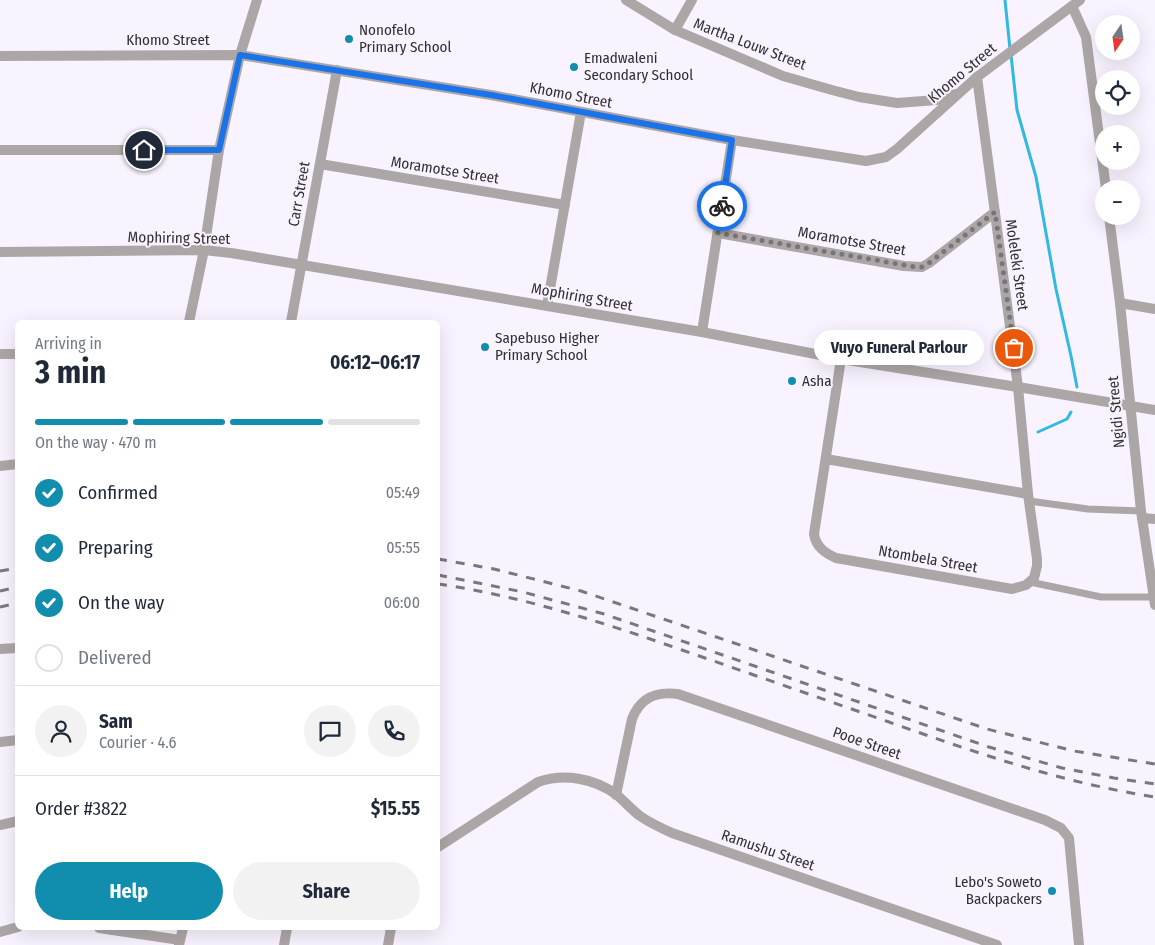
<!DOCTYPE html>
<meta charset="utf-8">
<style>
body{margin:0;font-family:"Fira Sans Condensed",sans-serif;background:#f2f2f3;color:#1f2937;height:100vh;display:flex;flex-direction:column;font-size:19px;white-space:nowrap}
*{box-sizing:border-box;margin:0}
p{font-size:16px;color:#747a83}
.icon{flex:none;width:28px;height:28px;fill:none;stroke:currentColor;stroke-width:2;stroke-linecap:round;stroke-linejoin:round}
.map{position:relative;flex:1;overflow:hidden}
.drawer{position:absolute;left:15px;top:320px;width:425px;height:610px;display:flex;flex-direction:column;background:#fff;border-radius:8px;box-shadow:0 5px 20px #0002}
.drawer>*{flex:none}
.needle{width:32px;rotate:193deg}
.buttons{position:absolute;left:1095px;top:15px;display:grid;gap:10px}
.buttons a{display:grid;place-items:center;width:45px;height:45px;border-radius:50%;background:#fff;box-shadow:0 5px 20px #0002;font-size:25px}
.pin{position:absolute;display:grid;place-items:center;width:42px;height:42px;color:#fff;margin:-21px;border:2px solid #fff;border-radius:50%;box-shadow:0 1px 5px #0007}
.courier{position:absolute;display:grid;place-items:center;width:50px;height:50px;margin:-25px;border:4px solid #1a73e8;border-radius:50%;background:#fff;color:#222;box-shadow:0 1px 6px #0007}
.bubble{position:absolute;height:35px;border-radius:18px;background:#fff;box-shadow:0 5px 20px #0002;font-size:16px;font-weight:700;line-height:35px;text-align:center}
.overview em{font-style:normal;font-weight:700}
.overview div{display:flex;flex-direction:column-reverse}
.overview{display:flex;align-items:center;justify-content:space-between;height:85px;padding:0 20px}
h1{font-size:32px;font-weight:700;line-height:38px}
.bar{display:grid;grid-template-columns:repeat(4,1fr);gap:8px 5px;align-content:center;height:60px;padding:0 20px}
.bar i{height:6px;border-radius:4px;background:#e0e1e3}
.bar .active{background:#118dae}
.bar p{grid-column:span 4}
.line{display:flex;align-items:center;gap:12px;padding:0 20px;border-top:1px solid #e0e1e3}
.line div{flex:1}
.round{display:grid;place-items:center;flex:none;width:52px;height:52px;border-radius:26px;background:#f2f2f3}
ol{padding:0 20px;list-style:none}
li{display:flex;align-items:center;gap:15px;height:55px}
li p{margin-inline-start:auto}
li .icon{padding:5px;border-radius:50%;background:#118dae;color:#fff;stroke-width:4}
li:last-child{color:#747a83}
li i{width:28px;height:28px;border:2px solid #e0e1e3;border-radius:50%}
.primary-button{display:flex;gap:10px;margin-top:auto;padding:10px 20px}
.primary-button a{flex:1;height:58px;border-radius:30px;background:#118dae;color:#fff;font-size:20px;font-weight:700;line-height:58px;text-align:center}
.primary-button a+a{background:#f2f2f3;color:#1f2937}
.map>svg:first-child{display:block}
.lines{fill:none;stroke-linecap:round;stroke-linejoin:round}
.stream{stroke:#31b9e1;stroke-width:3}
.pedestrian{stroke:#aca6a7;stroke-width:7}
.minor{stroke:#aca6a7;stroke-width:10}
.rail{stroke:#7a777e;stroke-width:3;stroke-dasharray:9 9;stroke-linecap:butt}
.done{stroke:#77747a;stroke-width:5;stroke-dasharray:0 9}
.route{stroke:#1a73e8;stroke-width:6}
.poi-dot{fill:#118dae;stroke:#f8f3fe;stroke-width:2}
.labels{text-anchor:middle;stroke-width:4;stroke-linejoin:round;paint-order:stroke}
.poi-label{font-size:15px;fill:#312f33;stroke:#f8f3fe;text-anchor:start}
.street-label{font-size:15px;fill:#312f33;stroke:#f8f3fe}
</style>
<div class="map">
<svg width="1155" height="945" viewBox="0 0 1155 945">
<rect width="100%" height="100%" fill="#f8f3fe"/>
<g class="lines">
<g class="stream">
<polyline points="1005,0 1010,49"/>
<polyline points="1011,55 1017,110 1036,177 1056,289 1071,356 1077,387"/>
<polyline points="1038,432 1067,419 1071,412"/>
</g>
<g class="pedestrian">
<polyline points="1029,501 1088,509 1141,511"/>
<polyline points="1030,582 1101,597 1153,597"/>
</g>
<g class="minor">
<polyline points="626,0 675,30 783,76 832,90 859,97 897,103 937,100 955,94"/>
<polyline points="1072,6 1086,37 1106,189"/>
<polyline points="675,30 692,0"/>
<polyline points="0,56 240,55 491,95 732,140 866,161 886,157 897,149 977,77 1080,0"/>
<polyline points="0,150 219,150"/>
<polyline points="320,164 565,205"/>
<polyline points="1109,216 1120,303 1141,511 1155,605"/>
<polyline points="718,233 904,266 922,267 929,263 995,212"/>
<polyline points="0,252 204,250 231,253 702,332 841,359 1018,387 1155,410"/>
<polyline points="1120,303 1155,309"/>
<polyline points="547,306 581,112"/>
<polyline points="189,322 204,250 219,150 240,55 257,0"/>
<polyline points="291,322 337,70"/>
<polyline points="702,332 732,140"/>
<polyline points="0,354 18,354"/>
<path d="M841,359L814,534C816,547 825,553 836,558L1012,589L1026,585L1034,578L1037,566V559L1028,494L1018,387L977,77"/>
<polyline points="826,459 1028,494"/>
<polyline points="0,466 18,464"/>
<polyline points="1142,518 1155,519"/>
<polyline points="0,649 18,648"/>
<polyline points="0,742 18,740"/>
<path d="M616,795L632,719C640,698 655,691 678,694L1045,820L1061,828L1069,838L1079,945"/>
<polyline points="0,825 18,821"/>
<path d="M438,847L538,782C564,773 594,778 617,795C625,802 632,810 640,816C650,823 661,828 672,833L997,945"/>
<polyline points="99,928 180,940"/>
<polyline points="0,932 18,927"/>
<polyline points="179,945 183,928"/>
<polyline points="284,945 287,928"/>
<polyline points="388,945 391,928"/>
</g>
<g class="rail">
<polyline points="438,559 494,569 581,591 987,729 1074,751 1155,764"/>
<polyline points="0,571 18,568"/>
<polyline points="438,575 523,592 604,614 989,747 1062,768 1114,778 1155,784"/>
<path d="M438,584C521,596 602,622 682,650C751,674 820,698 889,722C977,753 1063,783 1155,797"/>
<polyline points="0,591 18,587"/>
<polyline points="0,607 18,603"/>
</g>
</g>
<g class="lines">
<polyline class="done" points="722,206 718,233 916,267 922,267 929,263 995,212 1014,348"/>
<polyline class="route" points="144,150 219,150 240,55 491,95 732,140 722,206"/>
</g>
<g class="poi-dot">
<circle cx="349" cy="39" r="5"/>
<circle cx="574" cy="67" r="5"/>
<circle cx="485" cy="347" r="5"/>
<circle cx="792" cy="381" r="5"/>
<circle cx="1052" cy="891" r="5"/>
</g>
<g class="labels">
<g class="poi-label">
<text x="359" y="35">Nonofelo<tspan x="359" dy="17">Primary School</tspan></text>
<text x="584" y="63">Emadwaleni<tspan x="584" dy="17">Secondary School</tspan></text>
<text x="495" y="343">Sapebuso Higher<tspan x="495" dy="17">Primary School</tspan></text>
<text x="802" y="386">Asha</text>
<text x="1042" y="887" text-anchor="end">Lebo's Soweto<tspan x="1042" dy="17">Backpackers</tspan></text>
</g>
<g class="street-label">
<text x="168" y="45">Khomo Street</text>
<text transform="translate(750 44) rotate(21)" y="5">Martha Louw Street</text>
<text transform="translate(962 73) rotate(-40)" y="5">Khomo Street</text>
<text transform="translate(571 95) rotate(11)" y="5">Khomo Street</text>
<text transform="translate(445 170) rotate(9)" y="5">Moramotse Street</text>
<text transform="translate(299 194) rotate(-80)" y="5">Carr Street</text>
<text transform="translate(179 238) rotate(1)" y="5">Mophiring Street</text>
<text transform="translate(852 241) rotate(10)" y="5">Moramotse Street</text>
<text transform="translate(1017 265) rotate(82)" y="5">Moleleki Street</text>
<text transform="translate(582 297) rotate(10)" y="5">Mophiring Street</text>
<text transform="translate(1116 412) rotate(-95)" y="5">Ngidi Street</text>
<text transform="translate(928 559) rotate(10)" y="5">Ntombela Street</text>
<text transform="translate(867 743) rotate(19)" y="5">Pooe Street</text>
<text transform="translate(768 850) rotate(19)" y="5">Ramushu Street</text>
</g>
</g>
</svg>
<div class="buttons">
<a><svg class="needle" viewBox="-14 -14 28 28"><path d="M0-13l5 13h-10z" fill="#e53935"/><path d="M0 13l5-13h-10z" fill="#747a83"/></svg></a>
<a><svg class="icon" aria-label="locate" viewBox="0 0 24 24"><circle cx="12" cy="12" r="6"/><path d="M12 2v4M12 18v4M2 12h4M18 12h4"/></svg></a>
<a>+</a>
<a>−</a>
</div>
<div class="pin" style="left:1014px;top:348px;background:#ea580c"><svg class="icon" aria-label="bag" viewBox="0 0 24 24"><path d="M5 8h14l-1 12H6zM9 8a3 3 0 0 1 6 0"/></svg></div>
<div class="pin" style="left:144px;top:150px;background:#1f2937"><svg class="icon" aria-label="home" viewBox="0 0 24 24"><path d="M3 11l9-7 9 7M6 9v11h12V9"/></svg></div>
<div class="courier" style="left:722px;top:206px"><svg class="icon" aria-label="bike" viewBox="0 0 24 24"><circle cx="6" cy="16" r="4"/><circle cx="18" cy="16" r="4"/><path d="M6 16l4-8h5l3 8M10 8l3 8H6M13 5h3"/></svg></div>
<div class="bubble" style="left:814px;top:330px;width:170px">Vuyo Funeral Parlour</div>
<section class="drawer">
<div class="overview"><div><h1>3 min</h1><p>Arriving in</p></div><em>06:12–06:17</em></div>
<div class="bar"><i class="active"></i><i class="active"></i><i class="active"></i><i></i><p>On the way · 470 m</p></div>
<ol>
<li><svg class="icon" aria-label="check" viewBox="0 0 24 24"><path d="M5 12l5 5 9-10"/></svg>Confirmed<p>05:49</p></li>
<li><svg class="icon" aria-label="check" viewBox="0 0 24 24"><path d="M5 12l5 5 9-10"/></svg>Preparing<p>05:55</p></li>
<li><svg class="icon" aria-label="check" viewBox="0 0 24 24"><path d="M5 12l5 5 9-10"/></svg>On the way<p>06:00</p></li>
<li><i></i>Delivered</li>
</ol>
<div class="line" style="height:90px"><a class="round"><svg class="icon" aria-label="person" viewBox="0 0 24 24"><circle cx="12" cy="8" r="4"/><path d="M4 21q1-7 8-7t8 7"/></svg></a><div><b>Sam</b><p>Courier · 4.6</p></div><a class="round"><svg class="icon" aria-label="chat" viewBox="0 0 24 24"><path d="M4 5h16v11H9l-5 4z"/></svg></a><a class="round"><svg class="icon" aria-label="phone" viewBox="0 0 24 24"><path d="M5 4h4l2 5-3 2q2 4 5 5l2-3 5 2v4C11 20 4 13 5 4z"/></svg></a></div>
<div class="line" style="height:65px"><div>Order #3822</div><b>$15.55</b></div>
<div class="primary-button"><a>Help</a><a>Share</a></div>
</section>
</div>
